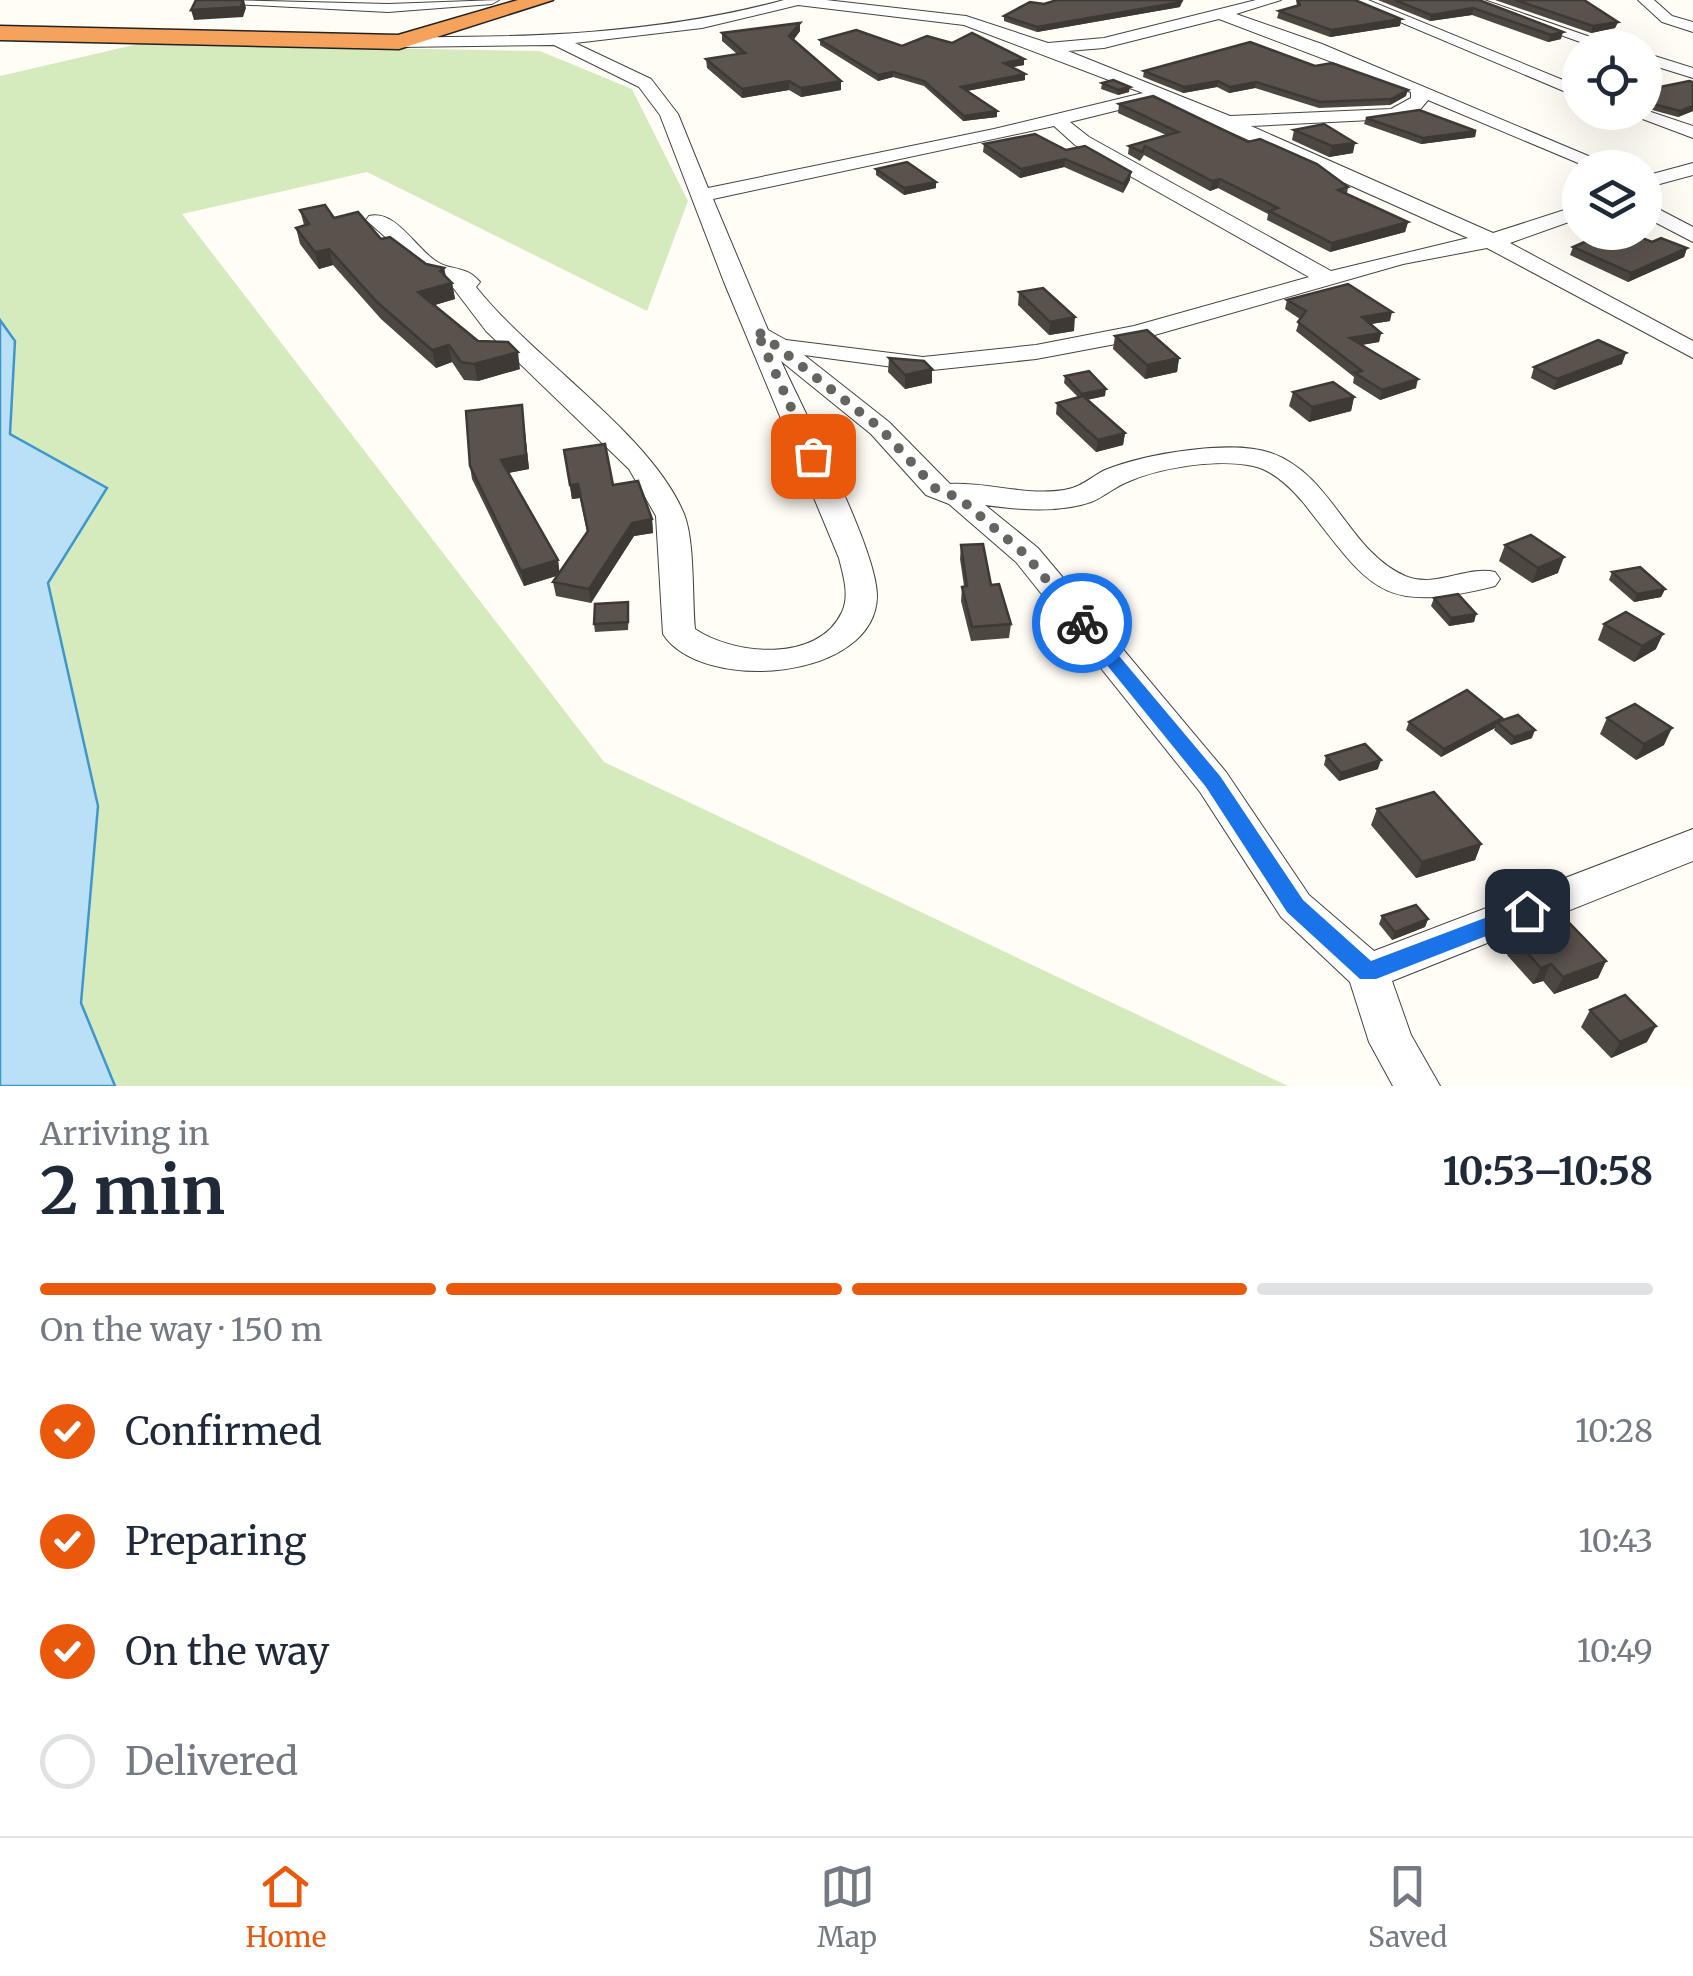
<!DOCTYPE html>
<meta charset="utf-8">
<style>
body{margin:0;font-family:Merriweather,serif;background:#f2f2f3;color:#1f2937;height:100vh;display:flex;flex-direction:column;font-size:38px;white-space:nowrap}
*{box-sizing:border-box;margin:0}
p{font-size:32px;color:#747a83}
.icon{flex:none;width:55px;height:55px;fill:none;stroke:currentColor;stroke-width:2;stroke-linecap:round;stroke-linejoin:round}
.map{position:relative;height:1086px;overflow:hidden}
.details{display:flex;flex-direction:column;background:#fff;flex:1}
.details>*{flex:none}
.controls{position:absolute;left:1562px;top:30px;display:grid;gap:20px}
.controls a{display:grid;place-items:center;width:100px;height:100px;border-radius:50%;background:#fff;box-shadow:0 10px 40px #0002;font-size:50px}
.pin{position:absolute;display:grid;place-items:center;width:85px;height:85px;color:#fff;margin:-42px;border-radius:20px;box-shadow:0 5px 15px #0006}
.courier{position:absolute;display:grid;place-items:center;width:100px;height:100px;margin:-50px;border:8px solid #1a73e8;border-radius:50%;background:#fff;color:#222;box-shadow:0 2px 12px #0007}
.head em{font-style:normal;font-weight:700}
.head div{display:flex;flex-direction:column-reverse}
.head{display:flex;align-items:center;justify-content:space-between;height:170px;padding:0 40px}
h1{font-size:65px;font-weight:700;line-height:75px}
.bar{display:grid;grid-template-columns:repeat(4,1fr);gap:15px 10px;align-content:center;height:120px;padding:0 40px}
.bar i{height:12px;border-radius:8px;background:#e0e1e3}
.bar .active{background:#ea580c}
.bar p{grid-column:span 4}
ol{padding:0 40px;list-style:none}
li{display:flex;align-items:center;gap:30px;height:110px}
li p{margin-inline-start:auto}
li .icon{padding:10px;border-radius:50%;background:#ea580c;color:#fff;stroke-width:4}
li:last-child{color:#747a83}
li i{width:55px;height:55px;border:5px solid #e0e1e3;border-radius:50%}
.tab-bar{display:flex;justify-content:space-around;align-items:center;height:140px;border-top:2px solid #e0e1e3;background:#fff;font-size:28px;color:#747a83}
.tab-bar a{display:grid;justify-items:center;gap:5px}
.tab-bar .active{color:#ea580c}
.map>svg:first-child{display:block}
.green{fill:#d5ebbd}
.water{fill:#b9e0f7;stroke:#3f96cf;stroke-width:2.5}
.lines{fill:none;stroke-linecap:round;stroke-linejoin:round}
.minor-casing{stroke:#444;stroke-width:2}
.highway-casing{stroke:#222;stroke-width:3}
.minor{fill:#fff;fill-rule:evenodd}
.highway{fill:#f5a25d;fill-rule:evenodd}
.wall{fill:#4d4742}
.shaded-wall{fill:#3f3936}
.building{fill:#5a524d;stroke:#3f3936;stroke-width:2.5}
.route{fill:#1a73e8}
.done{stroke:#646461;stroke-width:10;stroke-dasharray:0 18}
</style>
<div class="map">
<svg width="1693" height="1086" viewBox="0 0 1693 1086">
<rect width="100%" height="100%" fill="#fffdf5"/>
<polygon class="green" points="138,44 540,51 632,89 688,201 647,311 367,172 182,214 604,762 1288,1086 115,1086 81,1004 98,806 48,582 106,488 10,434 15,341 0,320 0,76"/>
<polygon class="water" points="0,320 15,341 10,434 107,488 48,583 98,806 81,1003 115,1086 0,1086"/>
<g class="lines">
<defs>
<g id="minor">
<polygon points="226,0 388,4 499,0 492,4 388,12 233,4"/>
<path d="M784,0H826L966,16L1048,43L1104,38L1256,0H1281L1236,14L1322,44L1617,168H1590L1428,100L1418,112L1392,119L1251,126L1493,233L1580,205V218L1510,243L1693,341V358L1487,248L1403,264L1137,340L1036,359L923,371L804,355L889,422L950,484C988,482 1025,496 1064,490C1080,488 1091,477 1105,470C1144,454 1231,439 1271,453C1333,475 1347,550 1405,576C1436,589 1466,565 1495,572L1500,579L1495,586C1377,616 1370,586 1302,501C1289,486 1272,470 1253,466C1217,458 1157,468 1125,483C1113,488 1104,497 1091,502C1058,513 1020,510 985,505L1038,548L1226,772L1309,895L1374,951L1693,829V861L1392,981L1411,1035L1440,1086H1393L1369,1042L1350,982L1281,917L1200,792L1016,562L949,504L926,495L871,434L781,361C804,412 876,547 877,595C877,681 701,694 663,634L656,516L629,469L486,331L451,285L453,282L432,278L366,220L369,216C400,209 419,258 446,266C460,270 469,269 480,282L476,287C533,359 652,435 684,514C695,541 692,599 695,629C733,655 818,664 842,612C850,595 843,575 839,558L724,282L660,115L639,87L554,45L399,47L391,42L399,37C529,38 658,34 784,0ZM798,5L964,25L1143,93L994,129L708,188L678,114L651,79L575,43L702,28ZM1219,19L1411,92V98L1391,109L1230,116L1068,51L1104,48ZM1159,100L1468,238L1331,271L1089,137L1070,122ZM1054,126L1075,145L1309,277L1134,326L1036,345L923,357L786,340L768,330L713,199Z"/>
<polygon points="1348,0 1368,0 1580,87 1580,98"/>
<polygon points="1462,0 1484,0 1622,48 1597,48"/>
<polygon points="1638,0 1654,0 1672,16 1693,22 1693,32 1662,22"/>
<polygon points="1645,53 1693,68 1693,78 1645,63"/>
<polygon points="1645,110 1693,126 1693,138 1624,112"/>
<polygon points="1693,163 1693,175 1645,188 1645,176"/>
<polygon points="1645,202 1693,227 1693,242 1645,217"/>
</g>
<polygon id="highway" points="518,0 553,0 399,49 0,40 0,26 398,35"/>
</defs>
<use href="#minor" class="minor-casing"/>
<use href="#highway" class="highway-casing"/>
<use href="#minor" class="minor"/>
<use href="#highway" class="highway"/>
</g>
<g class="wall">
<polygon points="1296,0 1355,0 1401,19 1400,26 1330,37 1277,18 1279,11 1297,6"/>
<polygon points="1378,0 1479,0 1561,39 1548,42 1472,15 1430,21"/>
<polygon points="1495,0 1584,0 1618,22 1615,28 1591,33"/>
<polygon points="1044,4 1180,7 1037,32 1004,21 1004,16"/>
<polygon points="800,23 800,31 793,40 841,81 841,90 801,97 789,90 742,98 707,68 706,59 737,54 722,41 722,33"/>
<polygon points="820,40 902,46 1024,59 1024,65 1011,67 1025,80 967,91 997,111 997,117 963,121 924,86 893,77 878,81 820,45"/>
<polygon points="1315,66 1406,96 1390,105 1319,108 1255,88 1229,93 1217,87 1183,93 1143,77 1144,71"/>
<polygon points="1693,82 1693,111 1678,117 1645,108 1645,90"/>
<polygon points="1102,83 1129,92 1118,95 1101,89"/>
<polygon points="1119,104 1248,142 1348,187 1347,194 1408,222 1405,232 1330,252 1267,220 1268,214 1218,188 1210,191 1144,155 1140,161 1128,154 1129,146 1166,135 1118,113"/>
<polygon points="1366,118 1476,131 1475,137 1421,144 1364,124"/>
<polygon points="1294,130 1353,153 1329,157 1292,140"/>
<polygon points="984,144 1066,150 1130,180 1123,193 1064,167 1020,178 983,152"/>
<polygon points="876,169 936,188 904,195 876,175"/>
<polygon points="300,210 334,218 381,239 426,264 444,268 446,276 452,283 455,299 434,305 478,341 520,369 478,381 464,380 452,362 436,368 381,319 333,265 319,269 300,244 296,228 304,225"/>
<polygon points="1652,242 1687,248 1684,257 1628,282 1570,255 1573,247"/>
<polygon points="1019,292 1074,331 1049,335 1018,305"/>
<polygon points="1287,300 1390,321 1370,324 1381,333 1379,342 1362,345 1416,388 1380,400 1353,383 1354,377 1296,331 1300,319 1285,309"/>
<polygon points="1115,336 1179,358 1177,372 1145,379 1113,349"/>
<polygon points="889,358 932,369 932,383 905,389 888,372"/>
<polygon points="1622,364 1554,390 1531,378 1534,367"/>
<polygon points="1065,376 1105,396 1087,400 1125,433 1123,445 1096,452 1056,414 1057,403 1078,397 1064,383"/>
<polygon points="1293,392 1354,397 1351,411 1309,422 1289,406"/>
<polygon points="522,405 529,469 508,473 558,560 559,573 587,532 580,498 572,499 564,450 613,485 652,519 653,533 634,536 591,603 556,596 553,582 558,575 524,586 472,479 470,466"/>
<polygon points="961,545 991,585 1011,624 1009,638 971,641 961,601 962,587 964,586 960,559"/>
<polygon points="1505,545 1558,573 1532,583 1499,561"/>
<polygon points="1612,572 1665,589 1661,597 1634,602 1609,580"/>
<polygon points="1434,598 1476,614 1474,622 1449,626 1431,606"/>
<polygon points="629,610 628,630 595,632 594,624"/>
<polygon points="1604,624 1656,649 1634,662 1598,640"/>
<polygon points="1607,718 1664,745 1636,760 1600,734"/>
<polygon points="1500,721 1532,738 1511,745 1494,730 1495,728 1441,757 1406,730 1409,722"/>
<polygon points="1326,756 1378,769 1339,781 1324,765"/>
<polygon points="1377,809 1481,844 1475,860 1416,878 1371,825"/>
<polygon points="1382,916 1428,919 1425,927 1392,940 1379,924"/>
<polygon points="1513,923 1606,961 1598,978 1554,994 1543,981 1533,984 1507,955 1511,945 1506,940"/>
<polygon points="1590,1010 1647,1042 1611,1058 1581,1027"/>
</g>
<g class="shaded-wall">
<polygon points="244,0 246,8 243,17 194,20 191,10"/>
<polygon points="1183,0 1180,7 1037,32 1037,27"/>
<polygon points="1473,8 1472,15 1430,21 1431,15"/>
<polygon points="1401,19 1400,26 1330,37 1331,30"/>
<polygon points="1618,22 1615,28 1591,33 1593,26"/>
<polygon points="800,23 800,31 790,45 789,36"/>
<polygon points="1563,32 1561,39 1548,42 1551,35"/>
<polygon points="1024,59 1024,65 1003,69 1004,63"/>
<polygon points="893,72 893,77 878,81 878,75"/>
<polygon points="1025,74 1025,80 961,92 961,87"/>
<polygon points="789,81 789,90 742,98 742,89"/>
<polygon points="841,81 841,90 801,97 801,88"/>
<polygon points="1218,81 1217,87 1183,93 1184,87"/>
<polygon points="1256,82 1255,88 1229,93 1230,87"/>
<polygon points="1130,87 1129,92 1118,95 1118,90"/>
<polygon points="1408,90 1406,96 1390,105 1391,99"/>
<polygon points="1693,106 1693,111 1678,117 1680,111"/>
<polygon points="997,111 997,117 963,121 964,116"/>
<polygon points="1476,131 1475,137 1421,144 1423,138"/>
<polygon points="1355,143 1353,153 1329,157 1332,146"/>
<polygon points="1065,159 1064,167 1020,178 1021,169"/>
<polygon points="1131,172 1130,180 1123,193 1124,184"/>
<polygon points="1220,179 1218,188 1210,191 1212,181"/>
<polygon points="936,182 936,188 904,195 904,188"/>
<polygon points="1408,222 1405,232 1330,252 1332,243"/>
<polygon points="1687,248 1684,257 1628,282 1631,273"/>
<polygon points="329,249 333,265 319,269 315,252"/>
<polygon points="444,268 447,284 452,283 455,299 422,309 418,292"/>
<polygon points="1392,312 1390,321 1359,326 1362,317"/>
<polygon points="1075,317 1074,331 1049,335 1050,322"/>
<polygon points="1381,333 1379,342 1348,347 1350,338"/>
<polygon points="449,345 452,362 436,368 432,350"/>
<polygon points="518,352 520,369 478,381 474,364"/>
<polygon points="1626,353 1622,364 1554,390 1557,379"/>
<polygon points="1179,358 1177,372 1145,379 1147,365"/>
<polygon points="932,369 932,383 905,389 905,375"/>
<polygon points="1418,379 1416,388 1380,400 1382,390"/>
<polygon points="1106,389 1105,396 1081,401 1082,394"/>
<polygon points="1354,397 1351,411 1309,422 1312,407"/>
<polygon points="522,405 529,469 503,474 501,460"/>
<polygon points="1125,433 1123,445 1096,452 1098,440"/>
<polygon points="578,484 580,498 572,499 570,485"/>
<polygon points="652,519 653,533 634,536 591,603 589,589 632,523"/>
<polygon points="1564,557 1558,573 1532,583 1538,568"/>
<polygon points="558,560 560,575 524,586 521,571"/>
<polygon points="1665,589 1661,597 1634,602 1637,594"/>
<polygon points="1476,614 1474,622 1449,626 1451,618"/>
<polygon points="1663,634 1656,649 1634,662 1642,646"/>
<polygon points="1502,718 1499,724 1497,722 1495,728 1441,757 1444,749"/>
<polygon points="1672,728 1664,745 1636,760 1644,744"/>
<polygon points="1535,730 1532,738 1511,745 1514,737"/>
<polygon points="1381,760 1378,769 1339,781 1341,773"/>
<polygon points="1481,844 1475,860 1416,878 1422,862"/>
<polygon points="1428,919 1425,927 1392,940 1395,932"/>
<polygon points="1606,961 1598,978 1554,994 1563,977"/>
<polygon points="1551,964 1543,981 1533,984 1541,968"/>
<polygon points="1656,1026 1647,1042 1611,1058 1620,1042"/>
</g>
<g class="building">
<polygon points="196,0 243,0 241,7 191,10"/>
<polygon points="1057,0 1182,0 1181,2 1037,27 1004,16 1030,2 1044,4"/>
<polygon points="1298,0 1355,0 1401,19 1331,30 1279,11 1300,5"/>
<polygon points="1395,0 1479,0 1563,32 1551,35 1473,8 1431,15"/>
<polygon points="1516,0 1584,0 1618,22 1593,26"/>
<polygon points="800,23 789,36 841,81 801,88 789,81 742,89 706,59 745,53 722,33"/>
<polygon points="856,30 902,46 927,36 952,43 972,33 1024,59 1004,63 1025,74 961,87 997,111 964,116 924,81 893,72 878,75 820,40"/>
<polygon points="1250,42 1315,66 1332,63 1408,90 1391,99 1320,102 1256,82 1230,87 1218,81 1184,87 1144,71"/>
<polygon points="1113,80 1130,87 1118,90 1102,83"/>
<polygon points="1689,81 1693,82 1693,106 1680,111 1645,102 1645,90"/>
<polygon points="1153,96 1248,142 1260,139 1317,164 1348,187 1338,190 1408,222 1332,243 1269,211 1278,208 1220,179 1212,181 1145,146 1142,152 1129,146 1178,132 1119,104"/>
<polygon points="1419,110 1476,131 1423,138 1366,118"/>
<polygon points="1324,124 1355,143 1332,146 1294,130"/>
<polygon points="1035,134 1066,150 1085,146 1131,172 1124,184 1065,159 1021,169 984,144"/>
<polygon points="907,162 936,182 904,188 876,169"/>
<polygon points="325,205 334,218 358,212 381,239 390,237 426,264 444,268 440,271 452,283 418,292 478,341 508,342 518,352 474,364 461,362 449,345 432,350 377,302 329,249 315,252 296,228 309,224 300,210"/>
<polygon points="1607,232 1627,232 1652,242 1661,238 1687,248 1631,273 1573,247"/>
<polygon points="1348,284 1392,312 1362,317 1381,333 1350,338 1418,379 1382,390 1355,373 1362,371 1298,322 1306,311 1287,300"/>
<polygon points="1043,288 1075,317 1050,322 1019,292"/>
<polygon points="1147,330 1179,358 1147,365 1115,336"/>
<polygon points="1598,340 1626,353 1557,379 1534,367"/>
<polygon points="889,358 924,361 932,369 905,375"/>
<polygon points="1089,371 1106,389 1082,394 1065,376"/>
<polygon points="1333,382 1354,397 1312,407 1293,392"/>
<polygon points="1083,396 1125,433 1098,440 1057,403"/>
<polygon points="522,405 526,455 501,460 558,560 521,571 470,466 466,411"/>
<polygon points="605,444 613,485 638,481 652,519 632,523 589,589 553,582 588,531 578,484 570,485 564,450"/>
<polygon points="1531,535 1564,557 1538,568 1505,545"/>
<polygon points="983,544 991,585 999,584 1011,624 972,627 962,587 967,586 961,545"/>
<polygon points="1640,567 1665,589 1637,594 1612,572"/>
<polygon points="1458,594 1476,614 1451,618 1434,598"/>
<polygon points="628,602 628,622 594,624 595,604"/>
<polygon points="1626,612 1663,634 1642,646 1604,624"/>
<polygon points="1467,690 1502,718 1444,749 1409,722"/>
<polygon points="1635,704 1672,728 1644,744 1607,718"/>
<polygon points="1518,715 1535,730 1514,737 1497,722"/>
<polygon points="1365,744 1381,760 1341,773 1326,756"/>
<polygon points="1434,792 1481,844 1422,862 1377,809"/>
<polygon points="1416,905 1428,919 1395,932 1382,916"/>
<polygon points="1554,907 1606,961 1563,977 1551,964 1541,968 1514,938 1524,935 1513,923"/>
<polygon points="1625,995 1656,1026 1620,1042 1590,1010"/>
</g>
<polygon class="route" points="1082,617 1088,619 1220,776 1303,900 1371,961 1527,902 1535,905 1535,917 1376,979 1360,979 1287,912 1206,787 1076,627 1073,623"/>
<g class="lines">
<polyline class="done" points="813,456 756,330 880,428 936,489 959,498 1026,555 1082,623"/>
</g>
</svg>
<div class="controls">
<a><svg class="icon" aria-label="locate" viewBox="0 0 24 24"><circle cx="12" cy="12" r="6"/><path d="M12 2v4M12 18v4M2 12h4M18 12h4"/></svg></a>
<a><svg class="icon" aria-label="layers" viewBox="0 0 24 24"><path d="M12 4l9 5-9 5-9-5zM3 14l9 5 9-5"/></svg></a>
</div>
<div class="pin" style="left:813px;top:456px;background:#ea580c"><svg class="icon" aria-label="bag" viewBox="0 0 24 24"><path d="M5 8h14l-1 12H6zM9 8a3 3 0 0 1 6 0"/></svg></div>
<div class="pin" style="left:1527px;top:911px;background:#1f2937"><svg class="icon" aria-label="home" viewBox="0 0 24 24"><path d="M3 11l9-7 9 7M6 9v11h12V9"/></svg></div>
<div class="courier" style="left:1082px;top:623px"><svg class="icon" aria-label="bike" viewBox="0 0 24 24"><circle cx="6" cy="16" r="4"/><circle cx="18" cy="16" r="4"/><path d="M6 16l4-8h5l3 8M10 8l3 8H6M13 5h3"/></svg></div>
</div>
<section class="details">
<div class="head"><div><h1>2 min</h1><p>Arriving in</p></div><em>10:53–10:58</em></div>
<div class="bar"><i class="active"></i><i class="active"></i><i class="active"></i><i></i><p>On the way · 150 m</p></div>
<ol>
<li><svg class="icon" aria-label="check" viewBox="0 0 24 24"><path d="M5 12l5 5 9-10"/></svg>Confirmed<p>10:28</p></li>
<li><svg class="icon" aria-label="check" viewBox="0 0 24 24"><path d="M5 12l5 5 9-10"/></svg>Preparing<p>10:43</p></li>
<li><svg class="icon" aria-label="check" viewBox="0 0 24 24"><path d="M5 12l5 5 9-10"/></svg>On the way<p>10:49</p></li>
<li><i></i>Delivered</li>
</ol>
</section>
<nav class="tab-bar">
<a class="active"><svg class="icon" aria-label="home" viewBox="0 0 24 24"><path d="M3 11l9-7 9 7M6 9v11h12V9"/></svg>Home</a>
<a><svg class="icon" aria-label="map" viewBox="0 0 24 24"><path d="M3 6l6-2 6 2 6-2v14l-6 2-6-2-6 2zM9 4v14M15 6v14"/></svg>Map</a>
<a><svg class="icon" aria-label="saved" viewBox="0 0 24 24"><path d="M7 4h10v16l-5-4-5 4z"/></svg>Saved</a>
</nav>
